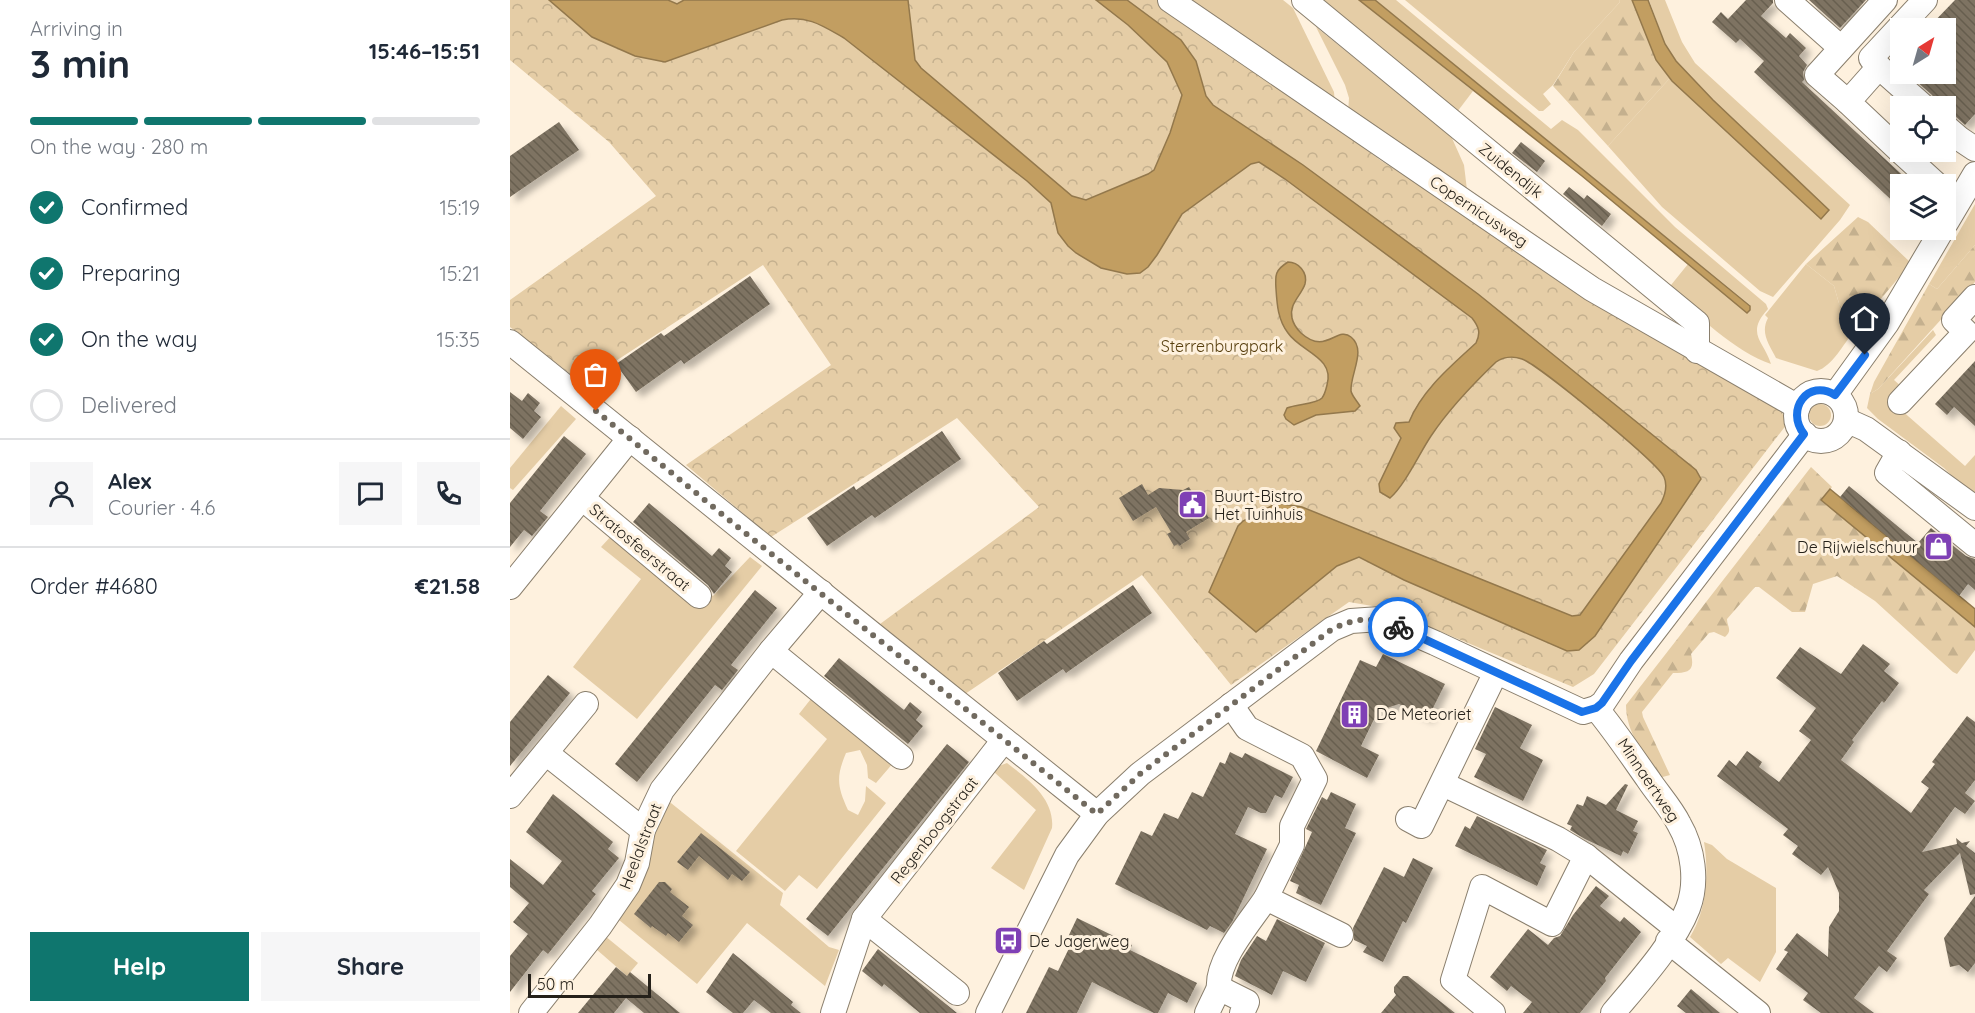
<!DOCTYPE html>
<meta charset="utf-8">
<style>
body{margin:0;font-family:Quicksand,sans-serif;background:#f6f6f7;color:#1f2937;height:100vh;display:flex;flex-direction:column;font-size:22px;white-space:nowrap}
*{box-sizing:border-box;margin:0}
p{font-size:20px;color:#747a83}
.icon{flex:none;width:33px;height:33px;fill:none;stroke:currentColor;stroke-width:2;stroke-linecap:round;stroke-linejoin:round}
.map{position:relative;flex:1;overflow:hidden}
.drawer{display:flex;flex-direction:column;background:#fff;width:510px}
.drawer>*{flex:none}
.needle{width:39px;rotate:37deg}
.buttons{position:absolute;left:1380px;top:18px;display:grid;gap:12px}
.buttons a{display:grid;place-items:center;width:66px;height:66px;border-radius:0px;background:#fff;box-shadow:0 6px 24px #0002;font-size:30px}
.scale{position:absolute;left:18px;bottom:15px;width:123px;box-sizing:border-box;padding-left:6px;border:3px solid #25211a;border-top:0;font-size:16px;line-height:21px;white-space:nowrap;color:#25211a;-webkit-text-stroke:4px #fef1de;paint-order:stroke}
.pin{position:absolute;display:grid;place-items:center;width:51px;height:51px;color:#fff;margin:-62px -26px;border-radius:50% 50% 50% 0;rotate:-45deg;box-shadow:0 0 6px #0007}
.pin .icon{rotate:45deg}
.courier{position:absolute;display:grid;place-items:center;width:60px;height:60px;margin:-30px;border:4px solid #1a73e8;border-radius:50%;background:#fff;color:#222;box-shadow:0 2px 8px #0007}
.overview em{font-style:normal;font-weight:700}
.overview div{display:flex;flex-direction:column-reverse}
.overview{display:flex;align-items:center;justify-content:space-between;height:102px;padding:0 30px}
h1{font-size:39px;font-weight:700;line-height:45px}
.bar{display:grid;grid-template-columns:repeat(4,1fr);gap:9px 6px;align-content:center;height:72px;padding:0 30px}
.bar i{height:8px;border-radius:4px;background:#e0e1e3}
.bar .selected{background:#0f766e}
.bar p{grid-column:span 4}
.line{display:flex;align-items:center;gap:15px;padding:0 30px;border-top:2px solid #e0e1e3}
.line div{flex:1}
.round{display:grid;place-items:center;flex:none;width:63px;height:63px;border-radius:0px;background:#f6f6f7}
ol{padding:0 30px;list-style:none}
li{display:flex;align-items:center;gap:18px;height:66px}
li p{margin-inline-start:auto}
li .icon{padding:6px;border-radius:50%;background:#0f766e;color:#fff;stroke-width:4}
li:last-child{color:#747a83}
li i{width:33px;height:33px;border:3px solid #e0e1e3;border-radius:50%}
.action{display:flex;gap:12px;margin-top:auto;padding:12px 30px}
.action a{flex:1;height:69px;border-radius:0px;background:#0f766e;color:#fff;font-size:24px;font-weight:700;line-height:69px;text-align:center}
.action a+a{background:#f6f6f7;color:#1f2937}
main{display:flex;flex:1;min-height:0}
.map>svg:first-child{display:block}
.green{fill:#e5cda6}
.forest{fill:url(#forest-firs)}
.park{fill:url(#park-crowns)}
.water{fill:#c29e61;stroke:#93784c;stroke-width:1.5}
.building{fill:url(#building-back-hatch);filter:url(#shadow)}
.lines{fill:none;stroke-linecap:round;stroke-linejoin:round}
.minor-casing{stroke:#8a7f6d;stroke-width:26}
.minor{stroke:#fff;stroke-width:24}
.done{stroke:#716a5f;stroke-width:6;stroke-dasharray:0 10.8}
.route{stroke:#1a73e8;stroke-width:8}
.labels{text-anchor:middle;stroke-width:6;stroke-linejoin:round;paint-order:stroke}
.street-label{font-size:16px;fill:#25211a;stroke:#fef1de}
.park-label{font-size:16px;fill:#573e0d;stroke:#fef1de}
.poi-label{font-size:16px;fill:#25211a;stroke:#fef1de;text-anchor:start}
</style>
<main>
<section class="drawer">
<div class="overview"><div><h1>3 min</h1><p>Arriving in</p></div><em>15:46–15:51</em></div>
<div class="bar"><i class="selected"></i><i class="selected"></i><i class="selected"></i><i></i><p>On the way · 280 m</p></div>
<ol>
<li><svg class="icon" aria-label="check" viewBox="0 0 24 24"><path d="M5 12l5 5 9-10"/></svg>Confirmed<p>15:19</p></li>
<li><svg class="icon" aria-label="check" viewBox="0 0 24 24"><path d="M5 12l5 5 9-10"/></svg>Preparing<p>15:21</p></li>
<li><svg class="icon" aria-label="check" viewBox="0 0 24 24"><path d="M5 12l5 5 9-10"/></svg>On the way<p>15:35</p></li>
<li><i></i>Delivered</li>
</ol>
<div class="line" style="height:108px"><a class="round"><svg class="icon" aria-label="person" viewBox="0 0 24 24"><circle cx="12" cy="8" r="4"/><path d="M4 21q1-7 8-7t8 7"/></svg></a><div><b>Alex</b><p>Courier · 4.6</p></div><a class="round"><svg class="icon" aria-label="chat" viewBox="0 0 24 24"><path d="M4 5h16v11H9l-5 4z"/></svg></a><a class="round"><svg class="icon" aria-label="phone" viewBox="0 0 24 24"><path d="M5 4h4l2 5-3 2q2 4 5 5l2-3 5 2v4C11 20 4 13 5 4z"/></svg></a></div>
<div class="line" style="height:78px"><div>Order #4680</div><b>€21.58</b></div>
<div class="action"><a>Help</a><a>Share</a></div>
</section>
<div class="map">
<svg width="1465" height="1013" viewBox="0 0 1465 1013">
<defs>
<pattern id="forest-firs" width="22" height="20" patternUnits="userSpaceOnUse" patternTransform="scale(1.5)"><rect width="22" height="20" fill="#e5cda6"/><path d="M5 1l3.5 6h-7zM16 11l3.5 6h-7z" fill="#c4b08e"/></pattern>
<pattern id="park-crowns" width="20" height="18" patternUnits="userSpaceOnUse" patternTransform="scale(1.5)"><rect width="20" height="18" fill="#e5cda6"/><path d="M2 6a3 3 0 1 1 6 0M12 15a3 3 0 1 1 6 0" fill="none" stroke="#c4b08e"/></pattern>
<pattern id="building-back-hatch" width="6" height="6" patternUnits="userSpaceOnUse" patternTransform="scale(1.5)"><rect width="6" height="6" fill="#7e7362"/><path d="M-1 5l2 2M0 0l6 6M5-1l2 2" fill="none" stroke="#675e50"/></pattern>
<filter id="shadow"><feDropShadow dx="5.5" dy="5.5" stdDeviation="3" flood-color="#0004"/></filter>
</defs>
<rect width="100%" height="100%" fill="#fef1de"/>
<g class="green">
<polygon points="674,0 773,0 783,8 824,92 825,104"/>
<polygon points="802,0 849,0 963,91 944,116"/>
<path d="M865,0H886L1041,129L1052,120L1068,130L1165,227L1256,304L1258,309C1235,334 1254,341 1261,364C1226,353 1186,313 1157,290L1178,264L1237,313L1240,305Z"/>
<polygon points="895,0 1109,0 1110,2 1064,52 1043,85 1033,94 1041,104 1033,111 1029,111"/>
<polygon points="1139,0 1155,0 1172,42 1185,63 1340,205 1330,220 1263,297 1250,291 1152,207 1098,146 1160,78 1203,100 1166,61 1155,44"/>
<polygon points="806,27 941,136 954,165 957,190 838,113 839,98 835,85"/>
<polygon points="1465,204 1465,245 1427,289 1419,284"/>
<path d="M1296,264L1324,286L1330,307L1343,332C1334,344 1322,366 1307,371L1266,358C1259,344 1250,333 1258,318L1255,315Z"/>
<polygon points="1423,330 1426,335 1384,380 1393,388 1382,402 1455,466 1465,455 1465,499 1434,468 1368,419 1357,408 1360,394 1368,389"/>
<circle cx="1310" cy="415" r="11"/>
<polygon points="51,406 66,419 3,490 0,488 0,468"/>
<polygon points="104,533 203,596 240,557 252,566 127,719 63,667 131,579 91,547"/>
<path d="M304,695L384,762L366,783L358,778L357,765L350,750L336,753C326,777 327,786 338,810L348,815L355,801L356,786L376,803L307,889L289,875L275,891L226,851L317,739L289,714Z"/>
<path d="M497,763C518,779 545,799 542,828L514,890L481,868L526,810L484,772L489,766Z"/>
<polygon points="156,799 273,893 270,905 319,947 329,950 315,986 237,923 187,984 109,920 126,892 146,823"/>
<path d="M1194,842L1202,845L1217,859L1266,888V952L1250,982L1218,958L1211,964L1180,937C1197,910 1199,873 1194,842Z"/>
<polygon points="95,936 128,963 117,976 86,949"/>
</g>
<g class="forest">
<polygon points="1109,0 1122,0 1125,5 1146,60 1160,78 1098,146 1043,86 1064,52 1110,2"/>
<polygon points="1348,217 1358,222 1401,263 1343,332 1330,307 1324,286 1296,264"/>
<polygon points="1465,245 1465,282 1368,389 1360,394 1364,382 1419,284 1427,289"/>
<path d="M1301,467L1322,487L1312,500L1465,627V650L1447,674L1443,672L1365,601L1327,576L1303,584L1295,612H1282L1249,587H1245L1217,619C1217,627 1223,630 1215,637L1204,632L1199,633L1181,654C1185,671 1179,673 1163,673L1132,712L1133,717L1160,775L1149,778C1135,755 1116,733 1116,705Z"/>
</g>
<polygon class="park" points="0,0 657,0 870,160 1134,327 1271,410 1277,424 1084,674 1063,687 874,608 839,602 721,685 632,575 455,694 370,624 529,507 447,418 261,537 176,465 321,365 253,265 72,383 0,327 0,300 146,196 99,142 0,60"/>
<g class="water">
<path d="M39,0H158L167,4L174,0H398L405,60L411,68L562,196L576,200L638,174L644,170L660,133L672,95L657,62L618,25L586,0H617L671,40L686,61L696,96L703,105L793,165L968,294L1186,470L1191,479L1085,636L1069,650L1057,651L894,580L849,557L827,566L746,632L699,592L728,526L733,521L767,503L792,507L1062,616L1070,615L1151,503C1155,495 1158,486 1154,477C1148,463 1028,364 1012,359C1003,356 993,357 986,362C962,385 939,409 921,436C909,454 895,485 880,498L870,492L869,484L891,438L884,428L886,423L899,422C912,390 941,366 966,343C971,333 969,327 962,318L775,179L749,162L741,164L672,214L647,255L638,267L630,273L617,274L591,268L566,253L558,246L548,233L541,203L517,181L334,38C313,26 298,15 272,20L155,62L125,56L82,37Z"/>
<polygon points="849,0 865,0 1240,306 1240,310 1237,313 1072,176"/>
<polygon points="1122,0 1138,0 1155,44 1166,61 1203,100 1319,210 1311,219 1162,81 1146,60"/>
<path d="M778,262C788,262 798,272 795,284C791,296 779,303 782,318C783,323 787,329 791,333C816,356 827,325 841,337C857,350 840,374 841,391C842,396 847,401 850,406L845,411L806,415L784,425L776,419L774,415L777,408C786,404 807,404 812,398C815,394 816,389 817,385C825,357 791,352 778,333C768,320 767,305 766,289C765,275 765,270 778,262Z"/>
<polygon points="1320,489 1465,609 1465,627 1311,500"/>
</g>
<g class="building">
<polygon points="1236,0 1263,0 1263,3 1251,16 1276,38 1280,33 1296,48 1289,56 1297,65 1293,72 1294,80 1292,82 1402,184 1390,184 1390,208 1244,72 1254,61 1230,39 1226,43 1202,22 1211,12 1218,19"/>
<polygon points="1299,0 1356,0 1330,28"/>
<polygon points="1445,0 1465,0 1465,114 1455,125 1445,116 1436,113 1436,106 1429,106 1422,95 1398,74 1436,74 1436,28 1418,28"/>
<polygon points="49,122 69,150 0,197 0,156"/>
<polygon points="1011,142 1035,161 1027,172 1002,153"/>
<polygon points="1059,187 1074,199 1077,195 1101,214 1092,226 1053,194"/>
<polygon points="240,276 260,304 174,364 171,360 126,392 106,364 151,333 154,336"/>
<polygon points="1465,361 1465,426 1444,407 1437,415 1425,404"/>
<polygon points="0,392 12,401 18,393 30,403 24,411 31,417 13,439 0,428"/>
<polygon points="432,431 451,459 365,518 362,515 317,546 297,518 344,486 346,490"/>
<polygon points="54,436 76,454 30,511 38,517 22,536 14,530 0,547 0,503"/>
<polygon points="632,484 638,495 649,488 673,490 679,487 699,518 676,532 680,539 669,546 668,544 664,546 657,534 661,532 646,507 623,521 609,498"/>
<polygon points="1339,486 1408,543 1421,528 1456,556 1465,559 1465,590 1458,584 1449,596 1330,497"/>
<polygon points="139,503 202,556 209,548 221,558 215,566 222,572 204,594 198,585 123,522"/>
<polygon points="623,585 642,613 556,673 553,669 507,701 488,673 534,641 537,644"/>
<polygon points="245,590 267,608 221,665 228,670 212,690 205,685 127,782 105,764"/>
<polygon points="1353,644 1380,664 1374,671 1389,683 1374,703 1372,701 1342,740 1344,742 1331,760 1401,813 1419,788 1411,782 1425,764 1422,762 1457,716 1465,722 1465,780 1455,793 1465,801 1455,814 1445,807 1412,852 1447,844 1446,838 1452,843 1460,841 1456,846 1465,853 1465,894 1460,895 1450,853 1414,890 1419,894 1377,951 1387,958 1377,972 1369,966 1344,998 1364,1013 1311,1013 1293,1000 1298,993 1266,969 1278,952 1274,950 1287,933 1318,957 1319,927 1329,911 1329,893 1318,867 1311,875 1282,854 1288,846 1273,835 1278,829 1207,776 1219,760 1226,766 1237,751 1252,762 1249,767 1269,782 1301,740 1289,731 1306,708 1266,678 1290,647 1331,674"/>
<polygon points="873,654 935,684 918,718 889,704 868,711 851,746 869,755 857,778 806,751 850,660 866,667"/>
<polygon points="329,658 394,710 400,702 412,712 406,720 413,726 398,744 314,676"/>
<polygon points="38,675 60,693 0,766 0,722"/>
<polygon points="985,707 1022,725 1010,748 1033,760 1013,801 964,777 976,754 965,749"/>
<polygon points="437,744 459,762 318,936 296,919"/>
<polygon points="720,752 732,758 735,753 783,777 772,798 765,795 756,813 751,813 738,807 725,834 757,849 722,922 714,933 700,926 697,930 605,884 631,831 642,836 654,813 668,819 682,792 693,797 710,762 715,764"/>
<polygon points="1115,784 1118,785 1106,810 1128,821 1123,831 1128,833 1118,854 1113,851 1111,856 1075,839 1060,830 1062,826 1057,824 1067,804 1073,806 1077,796 1096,805"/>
<polygon points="821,792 846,804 835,828 846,833 811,905 786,893 789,885 780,881 802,832 796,829 812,797 817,800"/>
<polygon points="43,794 103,842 98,849 109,858 82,891 86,894 38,954 33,950 0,992 0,956 18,934 3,922 19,903 0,887 0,859 33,885 52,861 16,832"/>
<polygon points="967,816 1037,850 1030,863 1036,866 1027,886 945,846 955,826 960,829"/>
<polygon points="191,833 240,872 232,881 222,874 218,880 189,856 178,870 167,862"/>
<polygon points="903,858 923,868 896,923 893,921 873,962 853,952 857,946 844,940 843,928 874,867 894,877"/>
<polygon points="149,882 155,882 162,889 160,892 179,907 172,916 183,925 169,942 158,933 156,936 142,926 141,928 124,914"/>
<polygon points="1086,886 1099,896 1090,906 1110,922 1114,917 1131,932 1095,978 1096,981 1070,1013 1013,1013 1022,1002 1001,986 997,991 980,977 1018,929 1038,945 1044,938 1050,936 1063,915"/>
<polygon points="1465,896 1465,963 1458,972 1449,965 1440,967 1434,938"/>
<polygon points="567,918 622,945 620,950 687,983 677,1003 658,993 648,1013 644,1013 582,982 567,1013 516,1013 539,967 548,971 563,940 558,937"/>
<polygon points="767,919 815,943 796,982 773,971 762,995 725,976 731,960 747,936 756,941"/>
<polygon points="368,949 379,958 447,1013 410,1013 374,984 372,987 352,971"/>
<polygon points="223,953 283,1002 281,1005 291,1013 261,1013 244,1000 233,1013 223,1013 196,992"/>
<polygon points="106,967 117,976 120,972 170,1013 134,1013 116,998 104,1013 68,1013"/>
<polygon points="893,976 898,976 945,1013 871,1013 886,995 884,992 884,987"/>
<polygon points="1181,989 1193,999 1210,1013 1176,1013 1167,1006"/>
</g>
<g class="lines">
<defs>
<g id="minor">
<polyline points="660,0 1082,289 1288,407"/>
<polyline points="794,0 1187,323 1187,351"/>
<polyline points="1277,0 1331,48"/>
<polyline points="1369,67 1361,58 1415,0"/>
<polyline points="1338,102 1307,75 1375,0"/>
<polyline points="1436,127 1450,139 1465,149"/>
<polyline points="1390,151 1338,102 1369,67 1413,106"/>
<polyline points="1391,152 1426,184"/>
<polyline points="1436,223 1465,174"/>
<path d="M0,342C195,501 391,657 587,814"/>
<circle cx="1311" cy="416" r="25"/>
<polyline points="1325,395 1377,323 1432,230"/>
<polyline points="1390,402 1456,332 1444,320 1465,297"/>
<polyline points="1336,420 1356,429 1465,508"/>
<polyline points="1389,452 1377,473 1465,545"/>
<polyline points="72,498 189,596"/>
<polyline points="0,587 120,438"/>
<polyline points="261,651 391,757"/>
<polyline points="721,705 737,728 792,756 805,779 782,826 782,845 756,898 831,935"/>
<path d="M1086,708C1105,731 1121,755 1138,779C1148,794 1161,808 1169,824C1183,848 1188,882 1178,908C1164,944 1128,983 1103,1013"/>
<polyline points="36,753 133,830"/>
<polyline points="933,784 1048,839 1076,856 1167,929"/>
<polyline points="0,796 76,704"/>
<polyline points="898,819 911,826 986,672"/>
<polyline points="354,919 447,993"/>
<polyline points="1158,941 1248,1013"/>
<path d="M709,988C706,960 741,921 756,898"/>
<polyline points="21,1013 90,926 118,885 127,863 133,830 152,790 261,651 311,592"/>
<polyline points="323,1013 354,919 494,740"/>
<polyline points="478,1013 557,855 587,814 630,774 822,629 841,621 870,619 925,643 1073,712 1086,708 1093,703 1121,661 1295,434"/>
<polyline points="697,1013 709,988 737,1002 732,1013"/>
<polyline points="983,1013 943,980 972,887 1042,924 1076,856"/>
</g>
</defs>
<use href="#minor" class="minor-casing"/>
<use href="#minor" class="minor"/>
</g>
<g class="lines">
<path class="done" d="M86,411L224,524L587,814L630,774L822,629C847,618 861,616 888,627"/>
<path class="route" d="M888,627L1072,712L1086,708L1092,703L1121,661L1294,434C1275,410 1298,378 1325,395L1355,355"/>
</g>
<defs>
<symbol id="civic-square" viewBox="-11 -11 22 22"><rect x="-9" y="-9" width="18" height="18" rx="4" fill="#7f40b5" stroke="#fef1de"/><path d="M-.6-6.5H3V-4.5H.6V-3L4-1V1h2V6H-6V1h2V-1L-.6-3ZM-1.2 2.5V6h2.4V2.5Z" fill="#fff"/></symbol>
<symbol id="shop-square" viewBox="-11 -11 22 22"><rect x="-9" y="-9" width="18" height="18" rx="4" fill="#7f40b5" stroke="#fef1de"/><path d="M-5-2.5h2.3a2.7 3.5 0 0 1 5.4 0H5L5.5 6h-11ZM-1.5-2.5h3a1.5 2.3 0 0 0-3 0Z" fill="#fff"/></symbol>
<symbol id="building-square" viewBox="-11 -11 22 22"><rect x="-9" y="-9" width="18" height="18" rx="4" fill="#7f40b5" stroke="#fef1de"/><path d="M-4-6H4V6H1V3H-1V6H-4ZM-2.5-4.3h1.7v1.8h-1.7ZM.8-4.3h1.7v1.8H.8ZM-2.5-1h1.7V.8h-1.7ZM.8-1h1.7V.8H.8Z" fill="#fff"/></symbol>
<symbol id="bus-square" viewBox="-11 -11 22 22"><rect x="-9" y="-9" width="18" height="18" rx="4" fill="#7f40b5" stroke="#fef1de"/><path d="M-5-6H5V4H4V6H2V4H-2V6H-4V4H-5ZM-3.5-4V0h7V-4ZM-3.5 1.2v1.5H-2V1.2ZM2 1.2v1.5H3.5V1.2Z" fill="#fff"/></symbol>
</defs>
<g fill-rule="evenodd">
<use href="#civic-square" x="666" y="488" width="33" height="33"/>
<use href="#shop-square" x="1412" y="530" width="33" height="33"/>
<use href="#building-square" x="828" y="698" width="33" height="33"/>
<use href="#bus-square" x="482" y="924" width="33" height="33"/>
</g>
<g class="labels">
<g class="street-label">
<text transform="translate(1001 170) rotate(39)" y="6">Zuidendijk</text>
<text transform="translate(969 211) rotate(34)" y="6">Copernicusweg</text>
<text transform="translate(130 547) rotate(40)" y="6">Stratosfeerstraat</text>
<text transform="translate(1139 780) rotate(56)" y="6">Minnaertweg</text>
<text transform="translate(424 830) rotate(-52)" y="6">Regenboogstraat</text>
<text transform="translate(130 846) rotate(-69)" y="6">Heelalstraat</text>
</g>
<g class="park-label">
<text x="712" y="352">Sterrenburgpark</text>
</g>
<g class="poi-label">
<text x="704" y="502">Buurt-Bistro<tspan x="704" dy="18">Het Tuinhuis</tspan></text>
<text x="1408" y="553" text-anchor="end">De Rijwielschuur</text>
<text x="866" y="720">De Meteoriet</text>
<text x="519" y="947">De Jagerweg</text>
</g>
</g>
</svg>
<div class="buttons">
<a><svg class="needle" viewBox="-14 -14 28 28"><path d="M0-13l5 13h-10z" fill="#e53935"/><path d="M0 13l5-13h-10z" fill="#747a83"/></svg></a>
<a><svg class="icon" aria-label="locate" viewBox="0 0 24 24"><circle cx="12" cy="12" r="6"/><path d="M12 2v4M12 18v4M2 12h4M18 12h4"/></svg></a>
<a><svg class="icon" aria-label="layers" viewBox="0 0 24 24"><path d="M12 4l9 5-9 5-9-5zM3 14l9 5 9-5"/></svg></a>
</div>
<div class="scale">50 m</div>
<div class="pin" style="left:86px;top:411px;background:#ea580c"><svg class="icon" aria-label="bag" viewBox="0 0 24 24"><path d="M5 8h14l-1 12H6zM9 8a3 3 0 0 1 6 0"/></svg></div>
<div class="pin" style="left:1355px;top:355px;background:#1f2937"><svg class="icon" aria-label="home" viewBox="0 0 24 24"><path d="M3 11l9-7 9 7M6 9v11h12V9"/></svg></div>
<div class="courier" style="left:888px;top:627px"><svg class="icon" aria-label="bike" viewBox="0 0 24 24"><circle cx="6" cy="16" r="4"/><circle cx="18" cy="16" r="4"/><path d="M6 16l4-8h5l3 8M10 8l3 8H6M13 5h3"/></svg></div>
</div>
</main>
